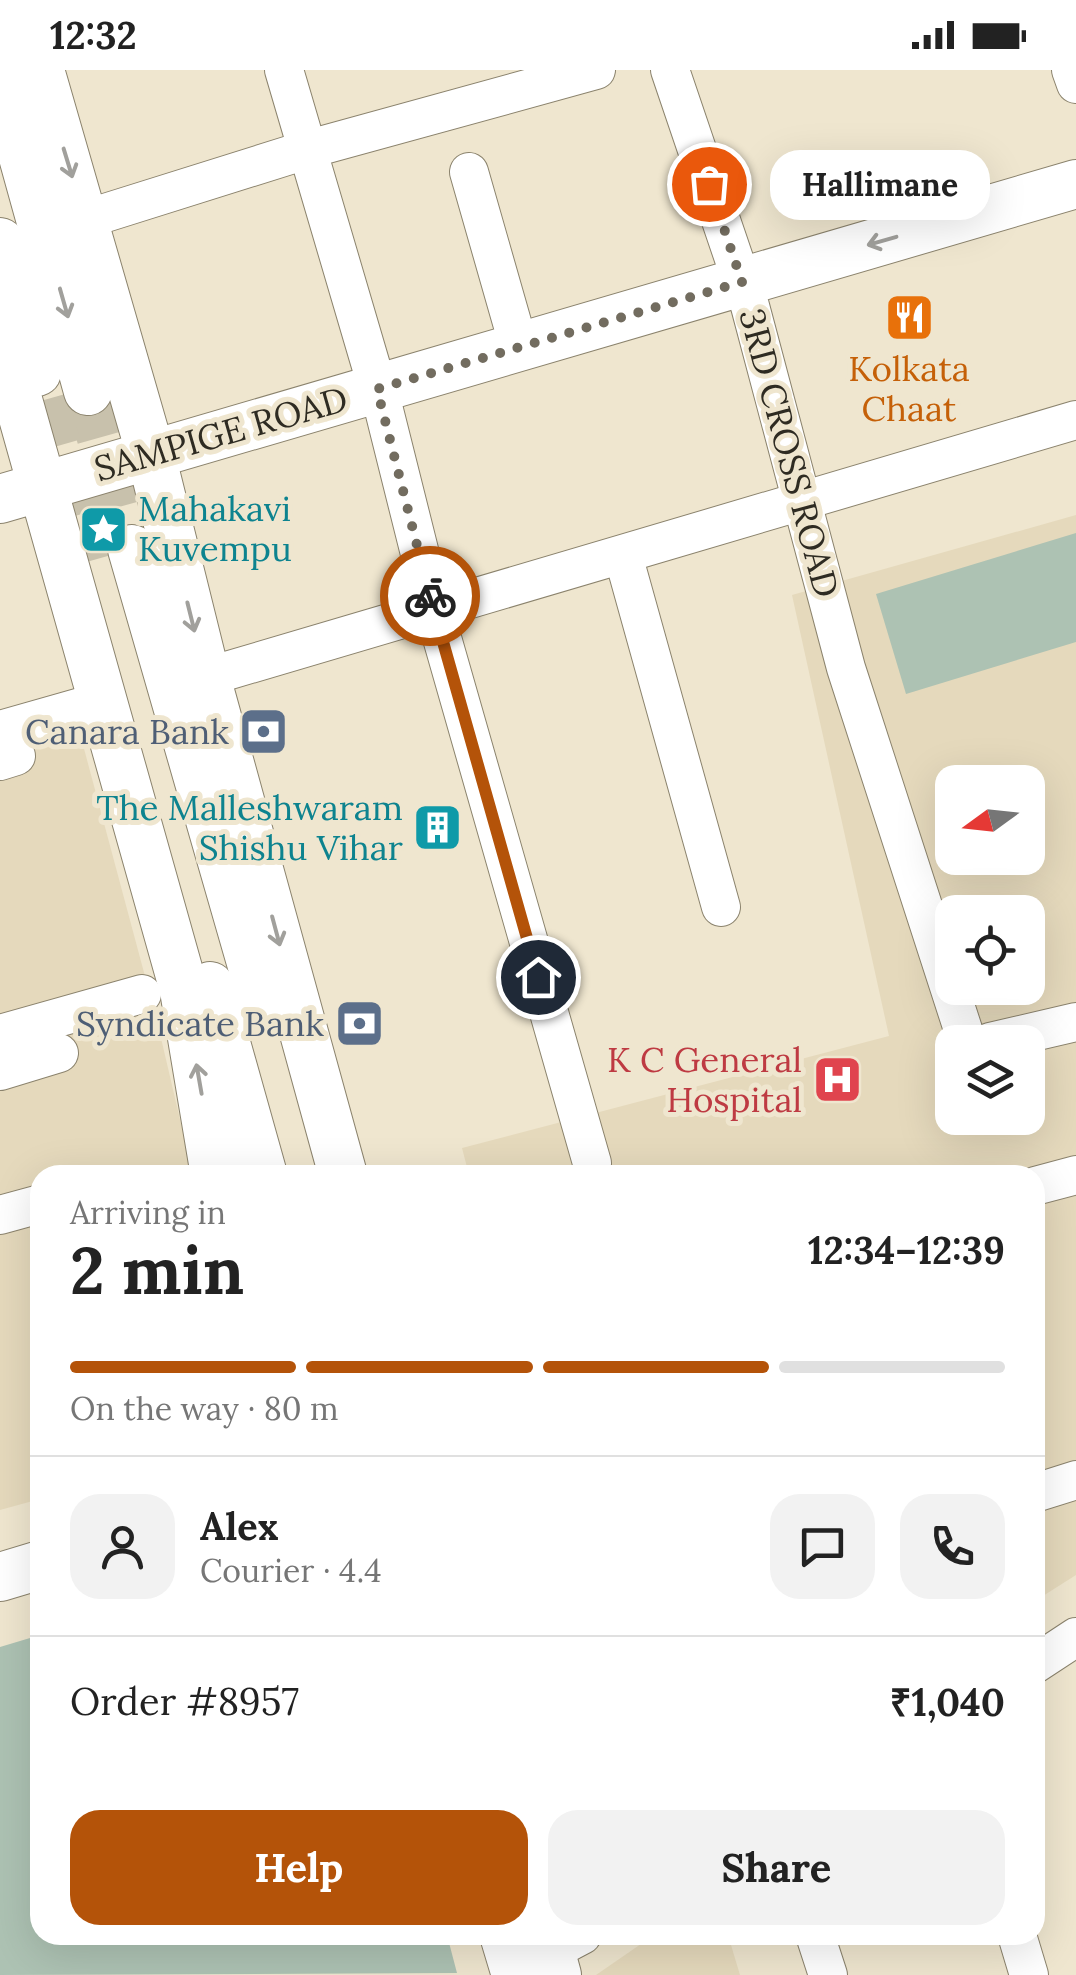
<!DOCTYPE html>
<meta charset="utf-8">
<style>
body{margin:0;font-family:Lora,serif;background:#f2f2f2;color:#222;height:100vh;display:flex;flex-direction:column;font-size:38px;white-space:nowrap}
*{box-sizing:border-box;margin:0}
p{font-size:32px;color:#767676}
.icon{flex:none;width:55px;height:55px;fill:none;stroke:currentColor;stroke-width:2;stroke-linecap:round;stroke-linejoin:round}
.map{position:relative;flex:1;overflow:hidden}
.drawer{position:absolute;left:30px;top:1095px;width:1015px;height:780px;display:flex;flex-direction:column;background:#fff;border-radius:30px;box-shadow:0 10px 40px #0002}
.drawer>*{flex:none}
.needle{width:65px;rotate:255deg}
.buttons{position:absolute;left:935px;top:695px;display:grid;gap:20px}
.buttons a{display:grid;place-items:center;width:110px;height:110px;border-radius:20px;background:#fff;box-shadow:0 10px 40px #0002;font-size:50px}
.pin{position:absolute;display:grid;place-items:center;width:85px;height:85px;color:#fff;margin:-42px;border:5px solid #fff;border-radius:50%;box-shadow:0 2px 10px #0007}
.courier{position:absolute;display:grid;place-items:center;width:100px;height:100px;margin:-50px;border:8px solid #b45309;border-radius:50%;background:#fff;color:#222;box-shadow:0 2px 12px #0007}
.bubble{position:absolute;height:70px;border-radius:30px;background:#fff;box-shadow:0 10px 40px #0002;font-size:32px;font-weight:700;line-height:70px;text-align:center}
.head em{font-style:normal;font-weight:700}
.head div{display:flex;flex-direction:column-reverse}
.head{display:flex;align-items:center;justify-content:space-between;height:170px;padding:0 40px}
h1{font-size:65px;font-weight:700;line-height:75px}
.bar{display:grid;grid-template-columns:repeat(4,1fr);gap:15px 10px;align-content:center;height:120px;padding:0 40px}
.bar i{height:12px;border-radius:8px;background:#e0e0e0}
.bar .on{background:#b45309}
.bar p{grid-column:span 4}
.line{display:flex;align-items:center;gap:25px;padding:0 40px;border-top:2px solid #e0e0e0}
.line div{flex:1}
.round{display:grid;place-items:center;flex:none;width:105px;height:105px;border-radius:30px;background:#f2f2f2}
.button{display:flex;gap:20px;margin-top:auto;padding:20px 40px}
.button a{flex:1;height:115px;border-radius:30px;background:#b45309;color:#fff;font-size:40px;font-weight:700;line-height:115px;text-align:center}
.button a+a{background:#f2f2f2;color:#222}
.status{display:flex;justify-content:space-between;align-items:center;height:70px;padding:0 50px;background:#fff;direction:ltr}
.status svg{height:28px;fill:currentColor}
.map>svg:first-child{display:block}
.built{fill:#e5d9bc;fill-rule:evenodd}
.green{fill:#adc2b3}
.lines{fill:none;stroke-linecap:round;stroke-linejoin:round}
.major-tunnel{stroke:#c8c1ac;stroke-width:48;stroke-dasharray:48 24;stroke-linecap:butt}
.minor-casing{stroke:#8b836d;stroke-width:40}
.major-casing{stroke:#8b836d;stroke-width:50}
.minor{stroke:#fff;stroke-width:38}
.major{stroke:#fff;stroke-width:48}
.oneway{stroke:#a1a09c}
.done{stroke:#726c5f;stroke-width:10;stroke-dasharray:0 18}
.route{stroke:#b45309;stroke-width:12}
.labels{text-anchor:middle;stroke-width:10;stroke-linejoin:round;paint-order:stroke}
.food-label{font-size:35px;fill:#c56008;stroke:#efe6cf}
.street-label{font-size:35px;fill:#2e2b22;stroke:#efe6cf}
.culture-label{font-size:35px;fill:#0d838f;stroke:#efe6cf;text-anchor:start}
.service-label{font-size:35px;fill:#4e5e75;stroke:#efe6cf;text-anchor:end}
.health-label{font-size:35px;fill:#be3a42;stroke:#efe6cf;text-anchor:end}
</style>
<div class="status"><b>12:32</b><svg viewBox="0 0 49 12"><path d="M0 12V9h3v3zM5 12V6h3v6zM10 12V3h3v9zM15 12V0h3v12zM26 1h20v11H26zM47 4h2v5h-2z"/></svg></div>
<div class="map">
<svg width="1076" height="1905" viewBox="0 0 1076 1905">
<rect width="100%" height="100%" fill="#efe6cf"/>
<g class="built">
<path d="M1076,445V1505L1035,1531V1105H469L462,1078L889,966L792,525ZM952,712H1028V788H952ZM952,842H1028V918H952ZM952,972H1028V1048H952Z"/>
<polygon points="79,660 157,951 193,1105 40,1105 40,1429 0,1440 0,682"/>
<polygon points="654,1865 728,1865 740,1905 596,1905"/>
</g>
<g class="green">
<polygon points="1076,463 1076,572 906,624 876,524"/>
<polygon points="40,1565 40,1865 447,1865 457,1903 0,1905 0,1577"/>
</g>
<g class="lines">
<g class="major-tunnel">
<polyline points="88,321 132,479"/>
<polyline points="44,330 90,491"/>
</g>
<defs>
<g id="minor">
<polyline points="284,0 384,340 434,540 592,1093"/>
<polyline points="670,0 750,236 846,598 967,972"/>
<polyline points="1071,0 1076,14"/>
<polyline points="469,102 519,277"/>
<polyline points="86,149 309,79 596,0"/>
<polyline points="623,485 721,837"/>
<polyline points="206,607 1076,350"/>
<polyline points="0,660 102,631"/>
<polyline points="0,691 16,686"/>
<polyline points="0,964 142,924"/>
<polyline points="990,972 1076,952"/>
<polyline points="0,1001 59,983"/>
<polyline points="1035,1116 1076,1105"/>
<polyline points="0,1145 40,1134"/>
<polyline points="1035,1423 1076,1410"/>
<polyline points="1035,1594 1076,1567"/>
<polyline points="815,1865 828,1905"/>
<polyline points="1017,1865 1029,1905"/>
<polyline points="527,1894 582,1865"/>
</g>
<g id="major">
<polyline points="40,0 151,385 206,607 343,1105"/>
<polyline points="0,4 88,321"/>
<polyline points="0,172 37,302"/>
<polyline points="0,266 184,920 215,1105"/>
<polyline points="0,429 1076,114"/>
<polyline points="132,479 261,927"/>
<polyline points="210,916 263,1105"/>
<polyline points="0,1507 40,1495"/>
<polyline points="504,1865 516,1905"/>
<polyline points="546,1865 557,1905"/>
</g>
</defs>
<use href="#minor" class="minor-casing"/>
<use href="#major" class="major-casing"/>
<use href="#minor" class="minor"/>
<use href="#major" class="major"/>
</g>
<defs><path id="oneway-shaft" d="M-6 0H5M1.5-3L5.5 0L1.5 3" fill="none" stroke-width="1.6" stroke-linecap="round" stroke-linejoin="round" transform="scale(2.5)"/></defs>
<g class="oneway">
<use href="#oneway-shaft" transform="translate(68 93) rotate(73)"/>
<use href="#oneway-shaft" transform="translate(882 171) rotate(164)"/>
<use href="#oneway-shaft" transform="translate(64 233) rotate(74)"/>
<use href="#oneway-shaft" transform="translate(191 547) rotate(76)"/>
<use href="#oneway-shaft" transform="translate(276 861) rotate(75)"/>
<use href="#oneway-shaft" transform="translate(199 1009) rotate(-100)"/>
</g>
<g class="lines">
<polyline class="done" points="430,526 377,319 742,212 709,114"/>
<polyline class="route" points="430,526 538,907"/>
</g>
<defs>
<symbol id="restaurant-square" viewBox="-11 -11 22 22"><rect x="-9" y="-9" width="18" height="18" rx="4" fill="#e8710a" stroke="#efe6cf"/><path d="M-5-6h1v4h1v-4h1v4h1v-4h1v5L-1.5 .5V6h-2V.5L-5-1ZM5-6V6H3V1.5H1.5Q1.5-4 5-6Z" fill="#fff"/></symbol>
<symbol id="sight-square" viewBox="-11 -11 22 22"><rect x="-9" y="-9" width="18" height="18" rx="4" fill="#0f9aa8" stroke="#efe6cf"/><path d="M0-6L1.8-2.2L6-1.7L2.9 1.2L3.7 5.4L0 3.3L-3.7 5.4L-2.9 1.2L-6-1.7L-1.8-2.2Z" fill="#fff"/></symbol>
<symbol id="bank-square" viewBox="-11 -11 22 22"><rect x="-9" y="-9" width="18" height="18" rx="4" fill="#5c6f8a" stroke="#efe6cf"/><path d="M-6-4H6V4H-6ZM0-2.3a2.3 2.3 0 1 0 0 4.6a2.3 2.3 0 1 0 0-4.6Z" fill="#fff"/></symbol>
<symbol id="building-square" viewBox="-11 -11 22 22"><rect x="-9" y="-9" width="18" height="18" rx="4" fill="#0f9aa8" stroke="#efe6cf"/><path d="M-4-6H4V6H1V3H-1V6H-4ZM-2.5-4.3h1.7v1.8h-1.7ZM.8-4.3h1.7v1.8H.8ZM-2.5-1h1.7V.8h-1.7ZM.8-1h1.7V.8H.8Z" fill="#fff"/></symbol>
<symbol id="hospital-square" viewBox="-11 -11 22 22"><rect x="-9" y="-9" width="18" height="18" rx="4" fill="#e0444e" stroke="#efe6cf"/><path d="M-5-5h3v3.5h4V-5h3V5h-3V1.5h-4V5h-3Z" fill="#fff"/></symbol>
</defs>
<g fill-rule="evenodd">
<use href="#restaurant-square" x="882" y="220" width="55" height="55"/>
<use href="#sight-square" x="76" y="432" width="55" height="55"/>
<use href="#bank-square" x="236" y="634" width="55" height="55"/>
<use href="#building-square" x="410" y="730" width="55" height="55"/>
<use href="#bank-square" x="332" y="926" width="55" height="55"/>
<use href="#hospital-square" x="810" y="982" width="55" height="55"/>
</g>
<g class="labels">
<g class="food-label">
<text x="909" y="311">Kolkata<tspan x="909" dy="40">Chaat</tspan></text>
</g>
<g class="street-label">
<text transform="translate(221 364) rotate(-16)" y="12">SAMPIGE ROAD</text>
<text transform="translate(789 383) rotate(75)" y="12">3RD CROSS ROAD</text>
</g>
<g class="culture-label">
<text x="138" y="451">Mahakavi<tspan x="138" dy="40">Kuvempu</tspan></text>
<text x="403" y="750" text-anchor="end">The Malleshwaram<tspan x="403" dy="40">Shishu Vihar</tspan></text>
</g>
<g class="service-label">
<text x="229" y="674">Canara Bank</text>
<text x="324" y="966">Syndicate Bank</text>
</g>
<g class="health-label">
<text x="802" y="1002">K C General<tspan x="802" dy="40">Hospital</tspan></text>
</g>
</g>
</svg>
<div class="buttons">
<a><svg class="needle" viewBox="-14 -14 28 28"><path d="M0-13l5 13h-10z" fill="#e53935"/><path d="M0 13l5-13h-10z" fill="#767676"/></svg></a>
<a><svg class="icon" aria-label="locate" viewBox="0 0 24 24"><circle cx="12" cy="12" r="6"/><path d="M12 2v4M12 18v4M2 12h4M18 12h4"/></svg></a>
<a><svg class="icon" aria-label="layers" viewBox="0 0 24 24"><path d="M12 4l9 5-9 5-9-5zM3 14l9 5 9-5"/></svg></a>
</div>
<div class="pin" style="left:709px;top:114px;background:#ea580c"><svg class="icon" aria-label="bag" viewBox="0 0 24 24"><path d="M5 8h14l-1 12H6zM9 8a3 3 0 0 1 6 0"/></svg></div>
<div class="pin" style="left:538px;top:907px;background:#1f2937"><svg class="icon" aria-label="home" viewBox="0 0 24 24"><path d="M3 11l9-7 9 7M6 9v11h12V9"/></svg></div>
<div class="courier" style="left:430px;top:526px"><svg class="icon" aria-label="bike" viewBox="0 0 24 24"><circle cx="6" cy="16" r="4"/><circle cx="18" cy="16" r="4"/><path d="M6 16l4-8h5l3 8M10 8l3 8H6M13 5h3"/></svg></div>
<div class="bubble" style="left:770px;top:80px;width:220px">Hallimane</div>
<section class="drawer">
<div class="head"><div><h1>2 min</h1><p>Arriving in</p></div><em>12:34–12:39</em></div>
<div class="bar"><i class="on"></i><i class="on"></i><i class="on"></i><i></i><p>On the way · 80 m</p></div>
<div class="line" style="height:180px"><a class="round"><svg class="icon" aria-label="person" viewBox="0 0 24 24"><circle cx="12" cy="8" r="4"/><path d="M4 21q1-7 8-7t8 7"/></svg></a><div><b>Alex</b><p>Courier · 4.4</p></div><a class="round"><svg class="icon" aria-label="chat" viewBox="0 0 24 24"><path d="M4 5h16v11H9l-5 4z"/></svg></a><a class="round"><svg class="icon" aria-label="phone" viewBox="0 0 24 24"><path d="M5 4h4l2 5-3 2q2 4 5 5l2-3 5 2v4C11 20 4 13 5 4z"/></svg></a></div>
<div class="line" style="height:130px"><div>Order #8957</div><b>₹1,040</b></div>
<div class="button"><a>Help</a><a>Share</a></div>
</section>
</div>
